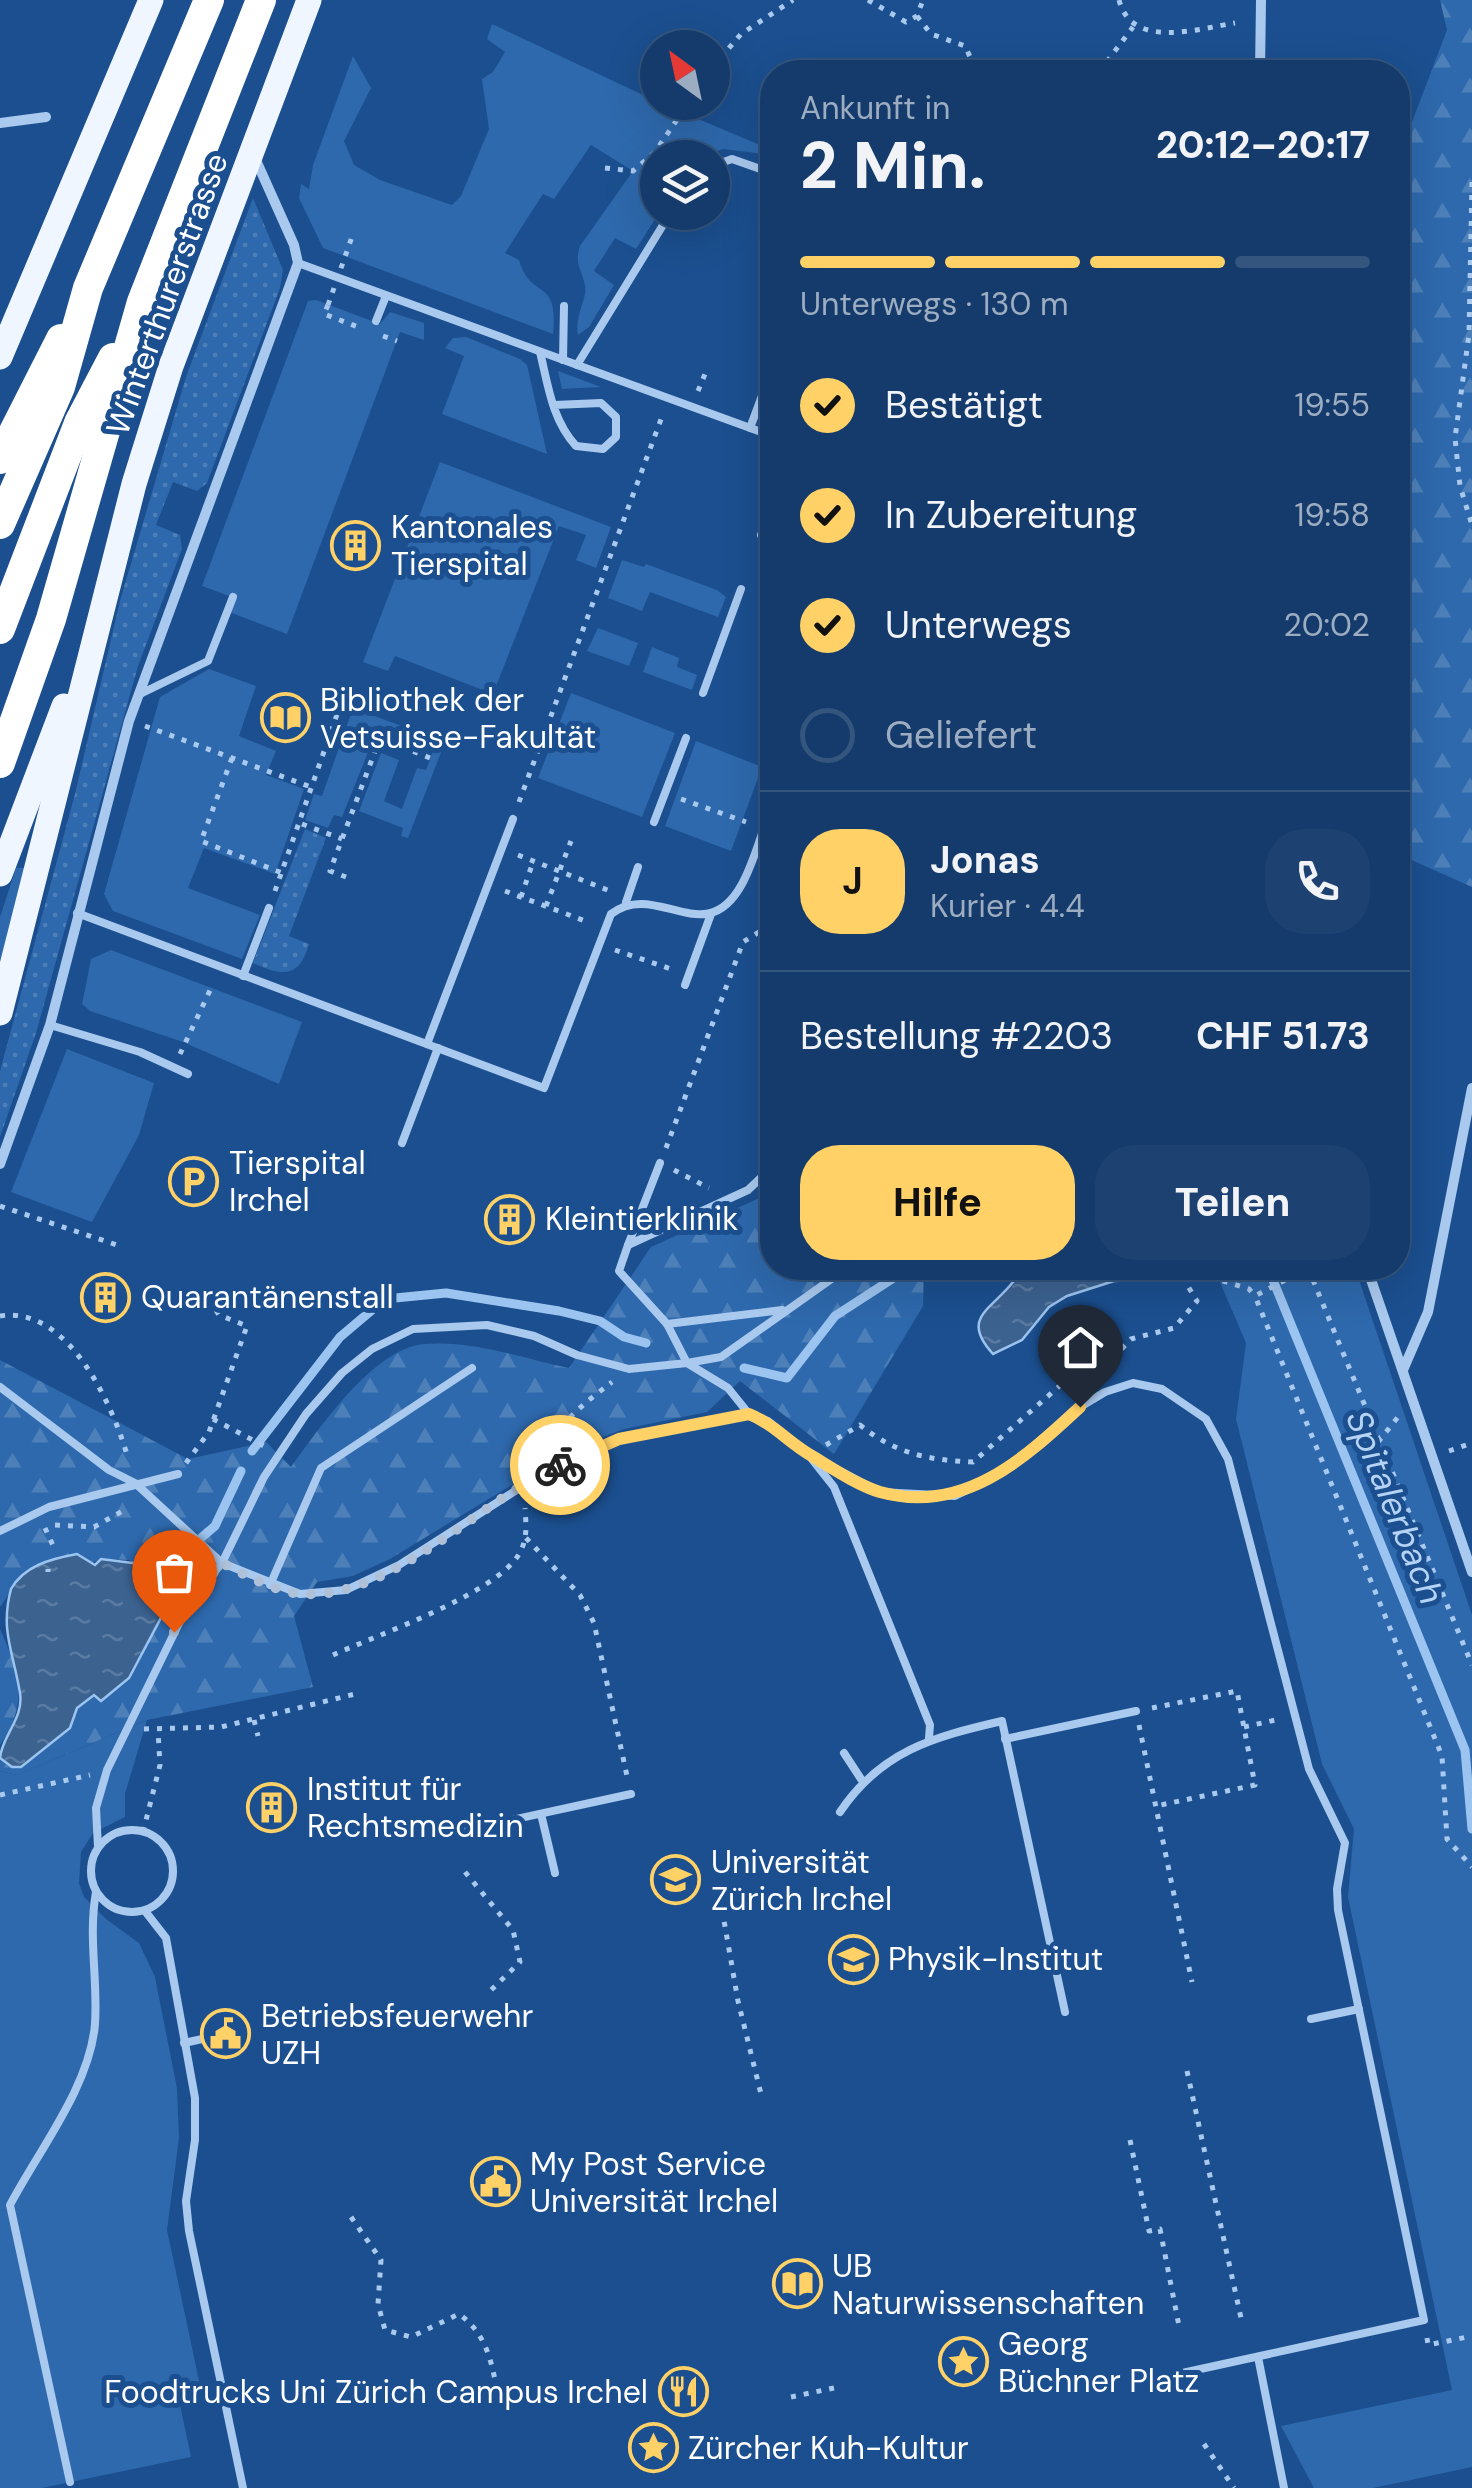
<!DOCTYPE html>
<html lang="de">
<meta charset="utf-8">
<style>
body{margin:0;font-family:"DM Sans",sans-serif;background:#1d4271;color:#f1f3f6;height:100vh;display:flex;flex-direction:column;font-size:38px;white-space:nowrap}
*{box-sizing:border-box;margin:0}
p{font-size:32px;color:#9dadc1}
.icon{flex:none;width:55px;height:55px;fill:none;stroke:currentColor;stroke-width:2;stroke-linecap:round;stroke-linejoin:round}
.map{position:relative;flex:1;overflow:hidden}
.side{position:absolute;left:760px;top:60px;width:650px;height:1220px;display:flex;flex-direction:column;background:#143b6b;border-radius:40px;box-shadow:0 10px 40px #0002,0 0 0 2px #33557e}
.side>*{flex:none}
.needle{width:65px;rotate:327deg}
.buttons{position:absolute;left:640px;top:30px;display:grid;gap:20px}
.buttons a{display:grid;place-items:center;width:90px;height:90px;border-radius:50%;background:#143b6b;box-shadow:0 10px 40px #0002,0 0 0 2px #33557e;font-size:50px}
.pin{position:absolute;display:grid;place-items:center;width:85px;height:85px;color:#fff;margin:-102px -42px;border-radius:50% 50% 50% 0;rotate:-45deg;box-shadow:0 0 10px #0007}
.pin .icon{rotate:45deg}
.courier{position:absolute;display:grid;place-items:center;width:100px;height:100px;margin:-50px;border:8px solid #ffd166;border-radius:50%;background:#fff;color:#222;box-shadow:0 2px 12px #0007}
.summary em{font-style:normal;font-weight:800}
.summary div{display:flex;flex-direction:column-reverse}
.summary{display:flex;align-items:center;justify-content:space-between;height:170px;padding:0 40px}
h1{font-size:65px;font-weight:800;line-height:75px}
.bar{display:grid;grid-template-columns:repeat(4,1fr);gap:15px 10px;align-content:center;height:120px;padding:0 40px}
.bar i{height:12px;border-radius:8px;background:#33557e}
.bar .current{background:#ffd166}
.bar p{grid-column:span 4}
.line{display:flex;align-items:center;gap:25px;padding:0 40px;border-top:2px solid #33557e}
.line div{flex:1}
.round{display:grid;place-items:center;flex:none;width:105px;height:105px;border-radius:40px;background:#1d4271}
ol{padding:0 40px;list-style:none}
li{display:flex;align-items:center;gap:30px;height:110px}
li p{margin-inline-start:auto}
li .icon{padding:10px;border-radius:50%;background:#ffd166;color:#111;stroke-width:4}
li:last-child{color:#9dadc1}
li i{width:55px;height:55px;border:5px solid #33557e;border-radius:50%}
.primary-button{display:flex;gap:20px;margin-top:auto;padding:20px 40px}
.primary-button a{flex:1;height:115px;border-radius:40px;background:#ffd166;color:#111;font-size:40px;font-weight:800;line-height:115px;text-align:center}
.primary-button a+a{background:#1d4271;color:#f1f3f6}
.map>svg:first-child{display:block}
.green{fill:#2e69ad}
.forest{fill:url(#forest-firs)}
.garden{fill:url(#garden-dots)}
.water{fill:url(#water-ripples);stroke:#9cc4f0;stroke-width:2.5}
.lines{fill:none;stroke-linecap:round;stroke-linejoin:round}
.stream{stroke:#9cc4f0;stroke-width:9}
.path{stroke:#a9c9ee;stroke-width:5;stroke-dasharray:5 8;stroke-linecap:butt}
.service{stroke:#a9c9ee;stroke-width:8}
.minor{stroke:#a9c9ee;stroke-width:10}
.primary{stroke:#f0f6ff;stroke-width:25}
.motorway{stroke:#fff;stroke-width:30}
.path-bridge{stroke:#a9c9ee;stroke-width:5;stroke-dasharray:5 8;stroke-linecap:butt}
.done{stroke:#afc1d8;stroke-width:10;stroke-dasharray:0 18}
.route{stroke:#ffd166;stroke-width:12}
.labels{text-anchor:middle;stroke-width:10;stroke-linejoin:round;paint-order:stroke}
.street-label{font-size:32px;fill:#fff;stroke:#1b4f8f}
.poi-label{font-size:32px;fill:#fff;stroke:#1b4f8f;text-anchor:start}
.water-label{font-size:35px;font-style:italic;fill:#b5d3f5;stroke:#1b4f8f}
</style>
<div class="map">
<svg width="1472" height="2488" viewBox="0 0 1472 2488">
<defs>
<pattern id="forest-firs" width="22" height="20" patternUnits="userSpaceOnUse" patternTransform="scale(2.5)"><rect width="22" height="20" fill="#2e69ad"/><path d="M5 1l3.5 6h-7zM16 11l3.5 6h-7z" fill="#4d80b9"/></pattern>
<pattern id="garden-dots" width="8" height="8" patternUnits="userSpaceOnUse" patternTransform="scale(2.5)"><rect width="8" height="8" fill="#2e69ad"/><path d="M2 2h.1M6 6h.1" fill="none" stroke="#4d80b9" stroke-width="1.8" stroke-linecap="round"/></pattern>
<pattern id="water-ripples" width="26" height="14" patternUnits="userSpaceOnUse" patternTransform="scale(2.5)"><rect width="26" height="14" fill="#3c6290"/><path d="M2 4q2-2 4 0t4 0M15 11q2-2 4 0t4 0" fill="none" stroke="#597aa1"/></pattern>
</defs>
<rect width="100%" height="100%" fill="#1b4f8f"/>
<g class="green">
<path d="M492,24L658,102L772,150V155L723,149L699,157L658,158L659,213L636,249L615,238L594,271L614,285L589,327L578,335C574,316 588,297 585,286C582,269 574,265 580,246L633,171L591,145L554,199L543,194L505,253L519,260C531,302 559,275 553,334L323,248L299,198L301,184L309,189L313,165L353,56L371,88L344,141L354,165L380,180L452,205L461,196L489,129L482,79L493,72L505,52L487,39Z"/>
<polygon points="316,300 380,324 390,312 424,323 424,340 400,332 287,634 224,610 229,596 202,586 308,301"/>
<polygon points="466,337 520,359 527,365 547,454 442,414 464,356 445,348 453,338"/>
<polygon points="558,371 601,387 562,389"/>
<polygon points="440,462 611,527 596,568 576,560 586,535 559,526 493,694 395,656 388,671 363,662"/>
<polygon points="622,560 644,567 646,564 717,590 726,597 718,617 650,592 642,611 608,598"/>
<polygon points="598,628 638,643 629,666 587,651"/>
<polygon points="652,647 679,658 677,667 697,675 692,690 643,672"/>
<polygon points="209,669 256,686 239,736 276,751 266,775 304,789 275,874 204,848 188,888 260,915 242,959 113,911 104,894 160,697"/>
<polygon points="571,693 675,733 642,817 538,778"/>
<polygon points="353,708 445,742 408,838 401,836 403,828 359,811 381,753 399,760 384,801 402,809 417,768 426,770 435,746 379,725 342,817 334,815 328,828 305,820 314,794 322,796"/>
<polygon points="696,741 762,767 731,851 665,826"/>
<polygon points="16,868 27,868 0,961 0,917"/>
<polygon points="111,950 302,1022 279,1084 183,1042 90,1011 82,1004 91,959"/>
<polygon points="67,1049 154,1083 139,1135 92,1222 11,1192"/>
<polygon points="1214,1268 1355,1268 1472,1615 1472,2467 1373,2488 1314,2488 1281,2426 1452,2390 1348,1897 1354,1829 1322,1764 1236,1419 1246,1343"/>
<polygon points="147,1720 125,1794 125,1817 93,1833 81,1852 79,1883 84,1897 106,1919 139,1943 155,1977 177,2088 179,2138 167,2230 201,2390 178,2395 191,2457 42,2488 0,2488 0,1771 17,1775"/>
</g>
<g class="forest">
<polygon points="1440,0 1472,0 1472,887 1398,854 1398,159 1447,30"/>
<path d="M772,1178V1268H924L923,1306L834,1454L740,1381L707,1412L624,1429L569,1450L390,1559L353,1576L317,1582L294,1616L313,1687L147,1720L17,1775L0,1771V1758L4,1762L70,1728L77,1708L94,1695L102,1700L129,1678L162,1615L130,1560L102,1559L13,1588L0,1607V1360L188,1459L266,1442L291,1467C319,1429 373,1348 425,1344C472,1340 523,1358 569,1368L651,1247L766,1195Z"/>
<path d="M0,1629C20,1674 29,1703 0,1745Z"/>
</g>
<g class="garden">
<polygon points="253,198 283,270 280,288 207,483 197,491 173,482 156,525 180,535 182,549 138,666 36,1033 0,1137 0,1071 75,794 120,601 186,377"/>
<path d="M305,829L326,838L289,936L309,944C299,979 282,976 253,963Z"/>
</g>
<g class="water">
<path d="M1004,1268H1176L1172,1278L1114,1281L1067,1296L1049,1307L1022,1340L993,1354C960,1318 991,1310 1013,1282Z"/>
<path d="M77,1554L95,1565L101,1559L149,1565L170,1580L176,1609L162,1616L129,1678L101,1701L94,1695L77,1708L70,1728L21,1767H12L0,1758C2,1735 24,1719 20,1693C13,1651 0,1630 11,1589C24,1566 50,1559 77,1554Z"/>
</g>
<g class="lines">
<g class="stream">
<polyline points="1268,1268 1465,1750 1472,1829"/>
<polyline points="744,1368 787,1378 835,1316 909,1268"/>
<polyline points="252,1451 340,1337 385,1299 446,1293 559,1311 600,1321 624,1337 646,1343"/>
<polyline points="160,1573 215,1526 241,1471"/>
</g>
<g class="path">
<polyline points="868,0 906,22 917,16 923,0"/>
<path d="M1119,0C1132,50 1197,29 1235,23"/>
<polyline points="917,16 931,34 965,46 977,72"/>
<polyline points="712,68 741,34 793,0"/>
<polyline points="1099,72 1133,27"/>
<polyline points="605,168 633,171 655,152 689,102"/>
<polyline points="1472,182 1469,334 1455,438 1460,486 1472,525"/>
<polyline points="712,212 721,216"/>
<polyline points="328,305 324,314 358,327"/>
<polyline points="383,336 397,341"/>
<polyline points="698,391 705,374"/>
<polyline points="145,726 311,787"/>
<polyline points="232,758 201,841 282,873"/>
<polyline points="681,799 746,822"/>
<polyline points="519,802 663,414"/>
<polyline points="302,824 342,839"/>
<polyline points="518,855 610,891"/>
<polyline points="346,877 330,871 380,738 430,758"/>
<polyline points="275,891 341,703"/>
<polyline points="505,891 588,922"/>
<polyline points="521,897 533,862"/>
<polyline points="546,906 571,841"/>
<polyline points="615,950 671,969"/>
<polyline points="180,1054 213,984"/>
<polyline points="666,1148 743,942 772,924"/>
<polyline points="674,1170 709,1188"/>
<polyline points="0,1206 120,1246"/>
<polyline points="1308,1268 1255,1296 1442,1756 1447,1839 1472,1867"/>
<polyline points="1308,1268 1472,1665"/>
<path d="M0,1316C68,1305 113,1405 128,1458"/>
<polyline points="213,1419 264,1446"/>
<polyline points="1378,1442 1398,1417"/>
<path d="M826,1445L860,1425C896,1454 928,1460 973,1462L1088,1361L1115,1356L1131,1339L1174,1328L1197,1301L1181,1275L1188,1270L1249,1289L1255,1296"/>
<path d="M549,1450C557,1423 590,1399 612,1382"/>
<polyline points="1449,1451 1472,1443"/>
<polyline points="186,1463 209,1432 247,1326 219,1315 200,1284"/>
<polyline points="55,1525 94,1527 128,1508"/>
<polyline points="45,1528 55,1550"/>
<polyline points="526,1538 580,1595 594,1623 627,1776"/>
<polyline points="48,1572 48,1569"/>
<path d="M333,1655C377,1635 496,1594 519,1554C528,1539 526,1524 525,1508"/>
<polyline points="1152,1708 1237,1691 1255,1785 1156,1806"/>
<polyline points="254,1720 258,1736"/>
<polyline points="1139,1725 1192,1982"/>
<polyline points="1244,1727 1280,1719"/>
<polyline points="144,1729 221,1727 359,1693"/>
<polyline points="0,1795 90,1775"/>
<polyline points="143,1832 160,1765 158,1731"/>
<polyline points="465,1872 513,1930 520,1962 486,1995"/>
<polyline points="722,1909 738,2001 761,2094"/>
<polyline points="1187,2071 1241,2318"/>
<polyline points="1130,2140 1149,2231 1160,2229 1180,2331"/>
<path d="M351,2217L381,2260L378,2304L385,2330L411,2337L459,2314C487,2334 492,2363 498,2396"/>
<polyline points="1427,2338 1428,2345 1472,2336"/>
<polyline points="791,2397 834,2388"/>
<polyline points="1204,2444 1234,2488"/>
</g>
<g class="service">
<polyline points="712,166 732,159 772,173"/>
<polyline points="298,263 772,436"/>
<polyline points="376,321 386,296"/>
<path d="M540,352C548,385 552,420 576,446L603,449L616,437V417L601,403L554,405"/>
<polyline points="563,360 564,306"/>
<polyline points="577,365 671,212"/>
<polyline points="750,428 772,369"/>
<polyline points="761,535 772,504"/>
<polyline points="703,693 741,589"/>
<polyline points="138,695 208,661 233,597"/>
<polyline points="654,822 686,738"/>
<polyline points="626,902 638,867"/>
<path d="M77,913L544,1088L611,914C657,879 705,952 742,884C755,860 763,829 772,803"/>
<polyline points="243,976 269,908"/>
<polyline points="685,985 711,914"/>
<polyline points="50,1025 140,1052 188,1074"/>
<polyline points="427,1044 513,819"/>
<polyline points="402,1143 438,1048"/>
<polyline points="660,1163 628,1245 748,1190 766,1173 772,1157"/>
<polyline points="628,1245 619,1271 667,1324 687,1363 728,1388 749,1414 768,1421 808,1454 880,1492 955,1496 1000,1474 1080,1407 1105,1392 1133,1383 1162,1389 1206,1419 1228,1459 1309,1769 1345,1843 1337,1889 1338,1910 1424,2320 1141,2382"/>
<polyline points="667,1324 782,1310"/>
<polyline points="0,1387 109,1470 135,1483 222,1563 300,1594 346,1590 399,1565 548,1470 619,1439 749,1414"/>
<polyline points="811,1458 834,1487 930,1725 929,1738"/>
<polyline points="0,1531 49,1507 178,1474"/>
<polyline points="270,1585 321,1468 472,1368"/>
<polyline points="1005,1739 1136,1711"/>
<polyline points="844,1753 861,1779"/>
<path d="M840,1812C881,1751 933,1737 1002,1721L1065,2012"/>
<polyline points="541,1814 555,1873"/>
<circle cx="132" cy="1871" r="41"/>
<polyline points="461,1831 631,1794"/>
<polyline points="98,1847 96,1808 107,1770 190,1601 222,1563 264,1477 306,1414 342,1373 372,1349 413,1329 487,1325 534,1336 577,1355 629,1369 687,1363 721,1357 847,1268"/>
<polyline points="145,1911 166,1938 195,2098 195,2140 186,2201 189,2231 243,2488"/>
<polyline points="1311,2019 1359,2009"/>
<polyline points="184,2043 220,2035"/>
<polyline points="1258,2357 1284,2488"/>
<path d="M70,2482L10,2205C39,2150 90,2086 95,2024C98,1979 88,1937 96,1892"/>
</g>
<g class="minor">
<polyline points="1260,72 1261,0"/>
<polyline points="0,123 46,117"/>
<polyline points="0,1164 50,1025 129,721 298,263 294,245 255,158"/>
<polyline points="1367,1268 1472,1572"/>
<polyline points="1403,1370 1428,1312 1472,1088"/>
</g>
<g class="primary">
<polyline points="0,357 151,0"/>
<polyline points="0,874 64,706"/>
<polyline points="0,1013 134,484 171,366 309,0"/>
</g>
<g class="motorway">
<polyline points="0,459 61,339"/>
<polyline points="0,524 60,387 88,288 209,0"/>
<polyline points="0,629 79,423 113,358"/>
<polyline points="0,763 51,619 142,302 261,0"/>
</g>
<polyline class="path-bridge" points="328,305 353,234"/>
</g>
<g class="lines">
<path class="done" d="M174,1632L190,1600L222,1563C245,1575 275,1592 301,1594C391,1601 481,1499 560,1465"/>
<path class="route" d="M560,1465L619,1439L749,1414C774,1424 789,1443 812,1456C832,1468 857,1485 880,1492C963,1515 1023,1460 1080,1407"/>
</g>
<defs>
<symbol id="building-ring" viewBox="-11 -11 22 22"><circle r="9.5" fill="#1b4f8f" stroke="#ffd166" stroke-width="1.5"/><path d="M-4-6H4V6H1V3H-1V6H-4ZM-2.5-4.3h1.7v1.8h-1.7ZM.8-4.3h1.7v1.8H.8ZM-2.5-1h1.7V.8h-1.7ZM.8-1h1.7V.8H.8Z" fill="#ffd166"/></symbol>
<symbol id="library-ring" viewBox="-11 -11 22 22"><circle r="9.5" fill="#1b4f8f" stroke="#ffd166" stroke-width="1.5"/><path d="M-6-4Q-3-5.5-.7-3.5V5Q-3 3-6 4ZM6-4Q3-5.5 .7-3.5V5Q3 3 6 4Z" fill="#ffd166"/></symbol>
<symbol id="parking-ring" viewBox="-11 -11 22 22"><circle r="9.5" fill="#1b4f8f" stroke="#ffd166" stroke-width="1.5"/><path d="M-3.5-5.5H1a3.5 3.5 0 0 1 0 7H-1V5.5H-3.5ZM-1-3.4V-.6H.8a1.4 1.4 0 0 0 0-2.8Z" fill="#ffd166"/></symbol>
<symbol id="university-ring" viewBox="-11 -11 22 22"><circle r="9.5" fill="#1b4f8f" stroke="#ffd166" stroke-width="1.5"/><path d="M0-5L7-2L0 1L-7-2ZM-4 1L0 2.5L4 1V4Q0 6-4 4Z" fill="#ffd166"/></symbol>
<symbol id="civic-ring" viewBox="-11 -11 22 22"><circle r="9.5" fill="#1b4f8f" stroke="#ffd166" stroke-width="1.5"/><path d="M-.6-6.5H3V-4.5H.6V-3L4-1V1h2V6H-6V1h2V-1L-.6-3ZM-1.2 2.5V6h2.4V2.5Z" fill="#ffd166"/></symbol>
<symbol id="sight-ring" viewBox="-11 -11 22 22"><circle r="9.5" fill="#1b4f8f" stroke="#ffd166" stroke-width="1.5"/><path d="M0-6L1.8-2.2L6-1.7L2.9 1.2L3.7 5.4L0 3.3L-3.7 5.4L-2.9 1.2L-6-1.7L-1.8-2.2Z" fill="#ffd166"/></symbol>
<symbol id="restaurant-ring" viewBox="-11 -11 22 22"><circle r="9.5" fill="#1b4f8f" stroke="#ffd166" stroke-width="1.5"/><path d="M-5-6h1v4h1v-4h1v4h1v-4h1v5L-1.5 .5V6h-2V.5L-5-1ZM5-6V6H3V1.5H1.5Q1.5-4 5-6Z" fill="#ffd166"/></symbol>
</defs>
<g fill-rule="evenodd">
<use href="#building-ring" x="328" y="518" width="55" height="55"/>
<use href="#library-ring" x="258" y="690" width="55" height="55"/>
<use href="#parking-ring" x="166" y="1154" width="55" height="55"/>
<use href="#building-ring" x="482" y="1192" width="55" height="55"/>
<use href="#building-ring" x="78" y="1270" width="55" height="55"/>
<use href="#building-ring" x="244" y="1780" width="55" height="55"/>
<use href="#university-ring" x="648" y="1852" width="55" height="55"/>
<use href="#university-ring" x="826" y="1932" width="55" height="55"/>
<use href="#civic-ring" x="198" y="2006" width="55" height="55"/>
<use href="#civic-ring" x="468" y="2154" width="55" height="55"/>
<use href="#library-ring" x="770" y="2256" width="55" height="55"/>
<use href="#sight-ring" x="936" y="2334" width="55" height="55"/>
<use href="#restaurant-ring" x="656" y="2364" width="55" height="55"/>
<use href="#sight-ring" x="626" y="2420" width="55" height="55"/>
</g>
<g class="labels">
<g class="street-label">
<text transform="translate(167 294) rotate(-70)" y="11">Winterthurerstrasse</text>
</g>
<g class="poi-label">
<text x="391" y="538">Kantonales<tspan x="391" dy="37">Tierspital</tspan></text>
<text x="320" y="711">Bibliothek der<tspan x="320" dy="37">Vetsuisse-Fakultät</tspan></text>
<text x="229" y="1174">Tierspital<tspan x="229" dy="37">Irchel</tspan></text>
<text x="545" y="1230">Kleintierklinik</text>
<text x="141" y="1308">Quarantänenstall</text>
<text x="307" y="1800">Institut für<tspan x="307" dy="37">Rechtsmedizin</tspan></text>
<text x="711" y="1873">Universität<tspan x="711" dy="37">Zürich Irchel</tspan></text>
<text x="888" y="1970">Physik-Institut</text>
<text x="261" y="2027">Betriebsfeuerwehr<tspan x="261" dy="37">UZH</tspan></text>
<text x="530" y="2175">My Post Service<tspan x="530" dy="37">Universität Irchel</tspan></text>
<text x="832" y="2277">UB<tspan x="832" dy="37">Naturwissenschaften</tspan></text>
<text x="998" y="2355">Georg<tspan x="998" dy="37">Büchner Platz</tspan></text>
<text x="648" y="2403" text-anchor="end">Foodtrucks Uni Zürich Campus Irchel</text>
<text x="688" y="2459">Zürcher Kuh-Kultur</text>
</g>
<g class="water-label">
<text transform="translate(1395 1507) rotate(68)" y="12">Spitalerbach</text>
</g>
</g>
</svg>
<div class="buttons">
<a><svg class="needle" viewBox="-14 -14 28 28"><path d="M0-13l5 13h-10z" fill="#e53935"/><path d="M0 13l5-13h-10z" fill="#9dadc1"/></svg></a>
<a><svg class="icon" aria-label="layers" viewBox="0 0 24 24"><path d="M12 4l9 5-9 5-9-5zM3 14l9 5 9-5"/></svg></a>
</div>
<div class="pin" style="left:174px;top:1632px;background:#ea580c"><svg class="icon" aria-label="bag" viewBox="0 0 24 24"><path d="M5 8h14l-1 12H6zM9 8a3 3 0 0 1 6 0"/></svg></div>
<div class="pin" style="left:1080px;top:1407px;background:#1f2937"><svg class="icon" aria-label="home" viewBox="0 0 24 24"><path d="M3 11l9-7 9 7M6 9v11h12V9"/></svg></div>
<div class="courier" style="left:560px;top:1465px"><svg class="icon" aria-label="bike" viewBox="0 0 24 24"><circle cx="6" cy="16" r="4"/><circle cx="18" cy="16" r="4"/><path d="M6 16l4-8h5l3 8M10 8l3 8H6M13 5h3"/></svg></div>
<section class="side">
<div class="summary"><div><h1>2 Min.</h1><p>Ankunft in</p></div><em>20:12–20:17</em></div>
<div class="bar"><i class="current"></i><i class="current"></i><i class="current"></i><i></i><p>Unterwegs · 130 m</p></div>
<ol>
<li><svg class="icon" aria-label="check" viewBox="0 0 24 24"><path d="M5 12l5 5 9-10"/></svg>Bestätigt<p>19:55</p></li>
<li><svg class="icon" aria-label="check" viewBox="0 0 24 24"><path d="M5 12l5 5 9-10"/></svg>In Zubereitung<p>19:58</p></li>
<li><svg class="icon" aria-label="check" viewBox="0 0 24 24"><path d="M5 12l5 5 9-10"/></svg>Unterwegs<p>20:02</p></li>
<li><i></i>Geliefert</li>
</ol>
<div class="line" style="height:180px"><b class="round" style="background:#ffd166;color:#111">J</b><div><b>Jonas</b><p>Kurier · 4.4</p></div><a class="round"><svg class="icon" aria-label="phone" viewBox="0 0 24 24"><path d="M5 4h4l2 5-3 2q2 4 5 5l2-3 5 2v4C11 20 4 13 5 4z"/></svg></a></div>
<div class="line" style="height:130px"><div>Bestellung #2203</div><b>CHF 51.73</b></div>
<div class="primary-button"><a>Hilfe</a><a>Teilen</a></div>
</section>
</div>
